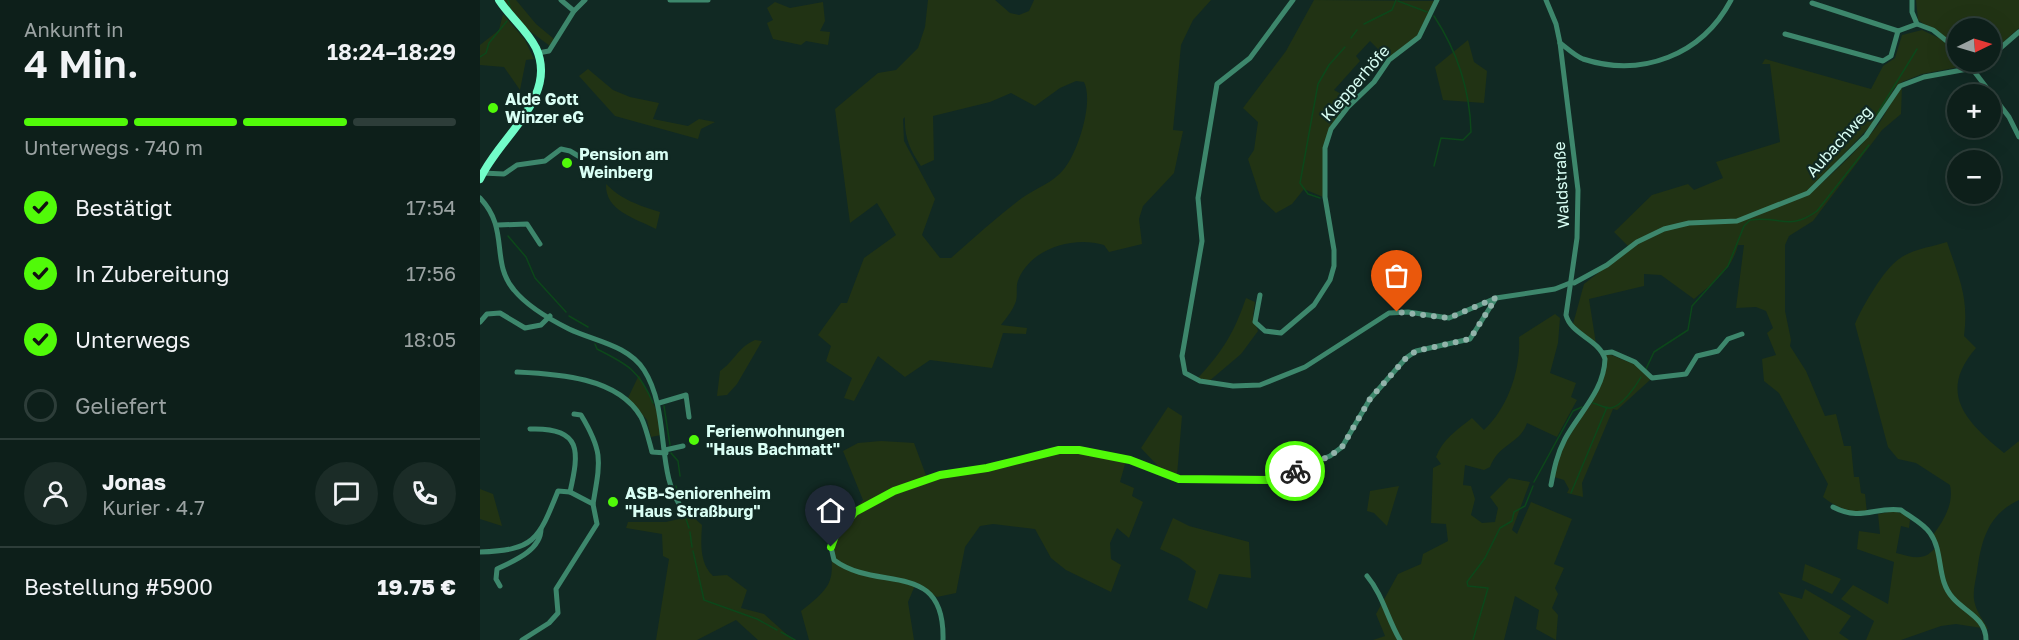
<!DOCTYPE html>
<html lang="de">
<meta charset="utf-8">
<style>
body{margin:0;font-family:"Golos Text",sans-serif;background:#1b2c27;color:#f1f3f6;height:100vh;display:flex;flex-direction:column;font-size:22px;white-space:nowrap}
*{box-sizing:border-box;margin:0}
p{font-size:20px;color:#9aa2a2}
.icon{flex:none;width:33px;height:33px;fill:none;stroke:currentColor;stroke-width:2;stroke-linecap:round;stroke-linejoin:round}
.map{position:relative;flex:1;overflow:hidden}
.sheet{display:flex;flex-direction:column;background:#0d1f1a;width:480px}
.sheet>*{flex:none}
.needle{width:39px;rotate:85deg}
.fabs{position:absolute;left:1467px;top:18px;display:grid;gap:12px}
.fabs a{display:grid;place-items:center;width:54px;height:54px;border-radius:50%;background:#0d1f1a;box-shadow:0 6px 24px #0002,0 0 0 2px #2d3d39;font-size:30px}
.pin{position:absolute;display:grid;place-items:center;width:51px;height:51px;color:#fff;margin:-62px -26px;border-radius:50% 50% 50% 0;rotate:-45deg;box-shadow:0 0 6px #0007}
.pin .icon{rotate:45deg}
.courier{position:absolute;display:grid;place-items:center;width:60px;height:60px;margin:-30px;border:4px solid #51fa09;border-radius:50%;background:#fff;color:#222;box-shadow:0 2px 8px #0007}
.summary em{font-style:normal;font-weight:600}
.summary div{display:flex;flex-direction:column-reverse}
.summary{display:flex;align-items:center;justify-content:space-between;height:102px;padding:0 24px}
h1{font-size:39px;font-weight:600;line-height:45px}
.bar{display:grid;grid-template-columns:repeat(4,1fr);gap:9px 6px;align-content:center;height:72px;padding:0 24px}
.bar i{height:8px;border-radius:4px;background:#2d3d39}
.bar .on{background:#51fa09}
.bar p{grid-column:span 4}
.line{display:flex;align-items:center;gap:15px;padding:0 24px;border-top:2px solid #2d3d39}
.line div{flex:1}
.round{display:grid;place-items:center;flex:none;width:63px;height:63px;border-radius:32px;background:#1b2c27}
ol{padding:0 24px;list-style:none}
li{display:flex;align-items:center;gap:18px;height:66px}
li p{margin-inline-start:auto}
li .icon{padding:6px;border-radius:50%;background:#51fa09;color:#111;stroke-width:4}
li:last-child{color:#9aa2a2}
li i{width:33px;height:33px;border:3px solid #2d3d39;border-radius:50%}
main{display:flex;flex:1;min-height:0}
.map>svg:first-child{display:block}
.green{fill:#213314;fill-rule:evenodd}
.lines{fill:none;stroke-linecap:round;stroke-linejoin:round}
.stream{stroke:#0c471a;stroke-width:1.5}
.street{stroke:#3d876c;stroke-width:5}
.secondary{stroke:#72fcc9;stroke-width:8}
.done{stroke:#93b3ab;stroke-width:6;stroke-dasharray:0 10.8}
.route{stroke:#51fa09;stroke-width:8}
.poi-dot{fill:#51fa09;stroke:#112923;stroke-width:2}
.labels{text-anchor:middle;stroke-width:4.5;stroke-linejoin:round;paint-order:stroke}
.street-label{font-size:16px;fill:#d9fef4;stroke:#112923}
.poi-label{font-size:16px;font-weight:bold;fill:#d9fef4;stroke:#112923;text-anchor:start}
</style>
<main>
<section class="sheet">
<div class="summary"><div><h1>4 Min.</h1><p>Ankunft in</p></div><em>18:24–18:29</em></div>
<div class="bar"><i class="on"></i><i class="on"></i><i class="on"></i><i></i><p>Unterwegs · 740 m</p></div>
<ol>
<li><svg class="icon" aria-label="check" viewBox="0 0 24 24"><path d="M5 12l5 5 9-10"/></svg>Bestätigt<p>17:54</p></li>
<li><svg class="icon" aria-label="check" viewBox="0 0 24 24"><path d="M5 12l5 5 9-10"/></svg>In Zubereitung<p>17:56</p></li>
<li><svg class="icon" aria-label="check" viewBox="0 0 24 24"><path d="M5 12l5 5 9-10"/></svg>Unterwegs<p>18:05</p></li>
<li><i></i>Geliefert</li>
</ol>
<div class="line" style="height:108px"><a class="round"><svg class="icon" aria-label="person" viewBox="0 0 24 24"><circle cx="12" cy="8" r="4"/><path d="M4 21q1-7 8-7t8 7"/></svg></a><div><b>Jonas</b><p>Kurier · 4.7</p></div><a class="round"><svg class="icon" aria-label="chat" viewBox="0 0 24 24"><path d="M4 5h16v11H9l-5 4z"/></svg></a><a class="round"><svg class="icon" aria-label="phone" viewBox="0 0 24 24"><path d="M5 4h4l2 5-3 2q2 4 5 5l2-3 5 2v4C11 20 4 13 5 4z"/></svg></a></div>
<div class="line" style="height:78px"><div>Bestellung #5900</div><b>19.75 €</b></div>
</section>
<div class="map">
<svg width="1539" height="640" viewBox="0 0 1539 640">
<rect width="100%" height="100%" fill="#112923"/>
<g class="green">
<polygon points="23,0 36,0 56,24 74,39 70,46 47,29"/>
<path d="M448,0H515L530,13L539,15L549,11L554,0H731L713,20L701,45L693,130L703,131L694,173L663,206L659,219L662,244L629,252L624,245C595,236 553,247 539,278C535,286 538,293 536,301C533,310 527,317 521,325L547,328L546,334L523,333L512,368L450,360L425,377L398,356L374,401L364,398L372,378L346,361L351,346L338,335L361,303H367L384,258L416,235L397,203L370,223L355,109L398,73L416,70L438,48L445,27ZM596,81L604,82C614,102 598,152 584,169C573,183 556,188 542,198C517,217 495,237 471,258H460L442,235L455,199L424,141L423,119L425,117C424,137 430,150 441,166L454,160L453,116L510,102L531,93L555,106L580,88Z"/>
<polygon points="834,0 954,1 937,37 908,59 890,41 876,56 880,61 854,90 872,100 849,128 843,197 824,189 812,204 796,213 781,199 768,159 774,150 778,122 763,108 806,51"/>
<polygon points="1436,0 1539,0 1539,28 1511,53 1510,28 1478,28 1477,47 1438,20"/>
<polygon points="295,2 310,8 343,2 345,21 340,31 350,32 348,45 326,41 321,45 293,39 287,23 293,20 287,8"/>
<polygon points="23,14 45,40 54,59 46,60 40,90 24,67 0,65 0,45 19,30"/>
<path d="M1442,30L1461,39L1477,55L1478,62H1484V66L1442,74L1422,82L1414,89L1397,119L1323,197C1340,188 1389,139 1400,122C1408,110 1412,98 1422,86L1421,114L1402,130L1333,221L1309,236L1305,245V311L1311,340L1310,346L1326,371L1345,416L1356,414L1364,446H1371L1374,477H1379L1381,493L1385,494L1387,513C1369,512 1357,508 1343,497L1348,484L1299,393L1284,381L1282,359L1296,355L1287,333L1293,328L1286,311L1276,307L1256,308L1264,245H1258C1252,270 1233,283 1214,299L1181,275L1164,274V286L1109,299L1116,344L1093,324L1104,284L1150,248L1134,232L1172,195L1208,184L1214,190L1243,178L1236,162L1300,142L1290,64H1282L1285,59L1391,89L1403,66L1415,58L1422,35Z"/>
<polygon points="988,40 994,62 1007,71 1004,103 963,100 955,67"/>
<polygon points="108,69 133,90 150,97 179,103 173,119 208,126 219,119 235,122 221,129 218,139 135,116 99,76"/>
<path d="M126,184C142,200 158,205 180,212L176,229C155,218 125,211 126,184Z"/>
<path d="M1467,242C1479,278 1489,297 1484,336L1496,348C1457,393 1486,422 1524,453L1539,441V500C1508,514 1501,541 1497,572C1495,583 1492,594 1495,604C1497,613 1504,621 1508,629L1476,624L1461,626L1421,640H1386L1394,621L1361,599L1373,585L1408,604L1414,562L1377,549L1379,531L1400,534L1398,514C1412,511 1420,509 1430,520L1429,528L1421,526L1416,553C1435,558 1446,562 1458,544L1453,535C1464,520 1474,504 1470,485L1436,463L1418,459L1408,447L1375,324C1382,307 1404,269 1419,259C1432,249 1452,247 1467,242Z"/>
<path d="M766,298L775,302L773,316L778,331L761,354L728,382L718,378C743,351 754,333 766,298Z"/>
<path d="M1075,314L1080,318L1078,343L1070,373L1096,383L1091,397L1097,400L1077,437L1047,423C1040,444 1019,443 1010,467L1004,470L985,465L983,485L991,486L995,499L991,515L1002,523L1015,522L1018,508L1010,497L1029,478L1050,482L1032,530L1037,534L1051,502L1092,519L1074,564L1084,568L1075,588L1078,594L1072,608L1078,615L1076,640L1056,629L1059,610L1035,596L1024,640H893L905,636L896,614L918,574L941,564L943,554L968,541L966,524L951,523L953,468L961,464L956,457C962,440 978,429 992,418L1004,430C1028,408 1041,369 1039,337Z"/>
<path d="M275,340L282,341L257,384L247,395L237,396L240,371C254,362 258,347 275,340Z"/>
<polygon points="1129,354 1156,365 1171,379 1137,410 1133,409 1102,483 1103,497 1087,493 1089,489 1084,480 1074,477 1081,450 1121,382 1125,356"/>
<polygon points="159,375 178,413 181,435 171,437 167,420 148,398"/>
<polygon points="688,407 702,416 697,475 678,466 661,448"/>
<path d="M401,441L434,443L447,478L583,451L647,457L640,482L654,488L652,496L663,502L649,538L637,528L630,543L631,559L641,565L631,592L586,570L571,558L555,529L513,524L500,526L485,547L476,593L457,597L436,583L428,602L434,640H329L321,611C357,583 353,580 350,536L383,500L363,451L378,443Z"/>
<polygon points="919,486 907,526 894,513 887,511 890,491"/>
<polygon points="0,489 13,494 22,526 0,519"/>
<path d="M212,516L222,525C221,542 219,563 233,576L247,575L267,590L261,608L284,614L313,640H278L256,620L217,640H176L189,559L183,556L182,534L146,528L148,522H186Z"/>
<polygon points="693,518 709,526 769,542 771,578 739,574 727,609 708,600 716,571 699,558 680,549"/>
<polygon points="1325,564 1361,579 1352,594 1322,580"/>
<polygon points="1325,589 1371,616 1359,633 1369,640 1329,640 1298,592 1322,599"/>
</g>
<g class="lines">
<g class="stream">
<polyline points="28,0 30,7"/>
<polyline points="918,1 947,12"/>
<path d="M954,16C977,51 990,90 991,132L983,140L961,138L954,166"/>
<polyline points="884,24 912,10 916,0"/>
<polyline points="871,38 877,30"/>
<polyline points="0,57 6,53 9,43 27,21"/>
<polyline points="1397,114 1437,49"/>
<polyline points="840,198 828,194 820,183 838,84 849,65 865,47"/>
<polyline points="28,236 46,257 55,278 86,312"/>
<polyline points="89,316 108,327"/>
<path d="M115,344L117,349C147,364 159,370 173,403"/>
<path d="M1166,369L1174,352L1208,330L1212,306L1248,266L1264,226L1270,220C1300,215 1308,232 1337,211L1389,145"/>
<path d="M1113,403C1118,404 1126,409 1131,408C1142,406 1156,386 1161,377"/>
<polyline points="184,406 190,445"/>
<polyline points="191,453 198,461 200,476"/>
<polyline points="1054,482 1093,411 1102,407"/>
<polyline points="196,486 199,498"/>
<polyline points="1091,493 1127,407"/>
<polyline points="204,513 209,528"/>
<polyline points="210,532 212,547"/>
<polyline points="213,551 224,600 277,619 297,630"/>
<polyline points="301,632 315,640"/>
<polyline points="993,640 1008,588 988,586 987,582 1005,558 1020,528 1032,521 1034,512 1045,506 1053,486"/>
</g>
<g class="street">
<polyline points="81,0 94,11"/>
<polyline points="190,0 228,0"/>
<polyline points="813,0 770,58 737,84 718,198 722,241 702,356 705,373 720,381 753,386 780,385 825,367 909,313 928,312 969,318 1016,298 1075,289 1090,283"/>
<path d="M1066,0L1076,24L1080,43L1098,190L1097,238L1086,315C1091,335 1119,339 1125,359C1124,391 1099,413 1085,439C1077,454 1074,469 1071,485"/>
<polyline points="1432,0 1432,12 1437,24 1453,30 1478,50"/>
<polyline points="1332,3 1418,31 1437,24"/>
<polyline points="1305,34 1403,61 1411,56 1418,31"/>
<path d="M1080,43C1087,48 1095,56 1103,59C1162,78 1222,55 1251,0"/>
<polyline points="58,53 69,51 94,11 105,0"/>
<polyline points="1510,57 1539,32"/>
<polyline points="1487,62 1529,117 1539,137"/>
<polyline points="2,173 24,174 37,165 65,161 81,149 90,151 100,157"/>
<path d="M0,198C30,229 10,262 34,290C47,306 71,320 89,329C114,341 148,345 164,370C191,412 175,476 203,509"/>
<polyline points="18,225 47,224 60,244"/>
<polyline points="1094,283 1127,265 1157,242 1184,229 1209,223 1257,221 1328,193 1386,136 1420,86 1444,77 1493,68 1504,62"/>
<polyline points="780,295 775,322 785,331 801,333 834,305 850,280 854,266 854,250 845,197 845,148 851,129 868,107 894,82 909,60 939,37 957,0"/>
<polyline points="0,322 7,314 20,313 45,328 61,325 70,316"/>
<polyline points="1123,353 1132,352 1155,362 1172,378 1206,374 1217,356 1238,351 1248,339 1262,334"/>
<path d="M37,372C77,374 138,377 161,417C166,427 169,441 172,452L186,453"/>
<polyline points="179,403 206,395 209,417"/>
<path d="M94,414L101,415C124,453 120,462 113,504"/>
<path d="M50,429C103,427 99,452 90,492"/>
<polyline points="185,450 203,446"/>
<path d="M1353,507C1382,522 1395,506 1421,510C1430,517 1443,523 1450,533C1464,552 1456,580 1473,598C1485,612 1506,618 1506,640"/>
<path d="M0,552C54,550 58,541 78,491L90,492L113,504L117,524L76,589L78,613L69,623L42,640"/>
<path d="M887,576C903,595 907,618 920,640"/>
<path d="M20,586L16,579L17,569C34,561 61,550 61,529"/>
<path d="M463,640C465,558 398,593 354,560L351,547L356,533L375,512L414,491L460,475L507,468L579,450H599L649,460L699,479L790,480L850,456L862,447L890,399L926,358L936,351L990,339L1016,298"/>
</g>
<path class="secondary" d="M0,179C18,138 79,98 56,48C47,30 30,17 19,0"/>
</g>
<g class="lines">
<polyline class="done" points="815,471 850,456 862,447 890,399 926,358 936,351 990,339 1016,298 969,318 917,312"/>
<polyline class="route" points="351,547 356,533 375,512 414,491 460,475 507,468 579,450 599,450 650,460 699,479 790,480 815,471"/>
</g>
<g class="poi-dot">
<circle cx="13" cy="108" r="6"/>
<circle cx="87" cy="163" r="6"/>
<circle cx="214" cy="440" r="6"/>
<circle cx="133" cy="502" r="6"/>
</g>
<g class="labels">
<g class="street-label">
<text transform="translate(875 83) rotate(-49)" y="6">Klepperhöfe</text>
<text transform="translate(1359 141) rotate(-48)" y="6">Aubachweg</text>
<text transform="translate(1081 185) rotate(-93)" y="6">Waldstraße</text>
</g>
<g class="poi-label">
<text x="25" y="105">Alde Gott<tspan x="25" dy="18">Winzer eG</tspan></text>
<text x="99" y="160">Pension am<tspan x="99" dy="18">Weinberg</tspan></text>
<text x="226" y="437">Ferienwohnungen<tspan x="226" dy="18">"Haus Bachmatt"</tspan></text>
<text x="145" y="499">ASB-Seniorenheim<tspan x="145" dy="18">"Haus Straßburg"</tspan></text>
</g>
</g>
</svg>
<div class="fabs">
<a><svg class="needle" viewBox="-14 -14 28 28"><path d="M0-13l5 13h-10z" fill="#e53935"/><path d="M0 13l5-13h-10z" fill="#9aa2a2"/></svg></a>
<a>+</a>
<a>−</a>
</div>
<div class="pin" style="left:917px;top:312px;background:#ea580c"><svg class="icon" aria-label="bag" viewBox="0 0 24 24"><path d="M5 8h14l-1 12H6zM9 8a3 3 0 0 1 6 0"/></svg></div>
<div class="pin" style="left:351px;top:547px;background:#1f2937"><svg class="icon" aria-label="home" viewBox="0 0 24 24"><path d="M3 11l9-7 9 7M6 9v11h12V9"/></svg></div>
<div class="courier" style="left:815px;top:471px"><svg class="icon" aria-label="bike" viewBox="0 0 24 24"><circle cx="6" cy="16" r="4"/><circle cx="18" cy="16" r="4"/><path d="M6 16l4-8h5l3 8M10 8l3 8H6M13 5h3"/></svg></div>
</div>
</main>
